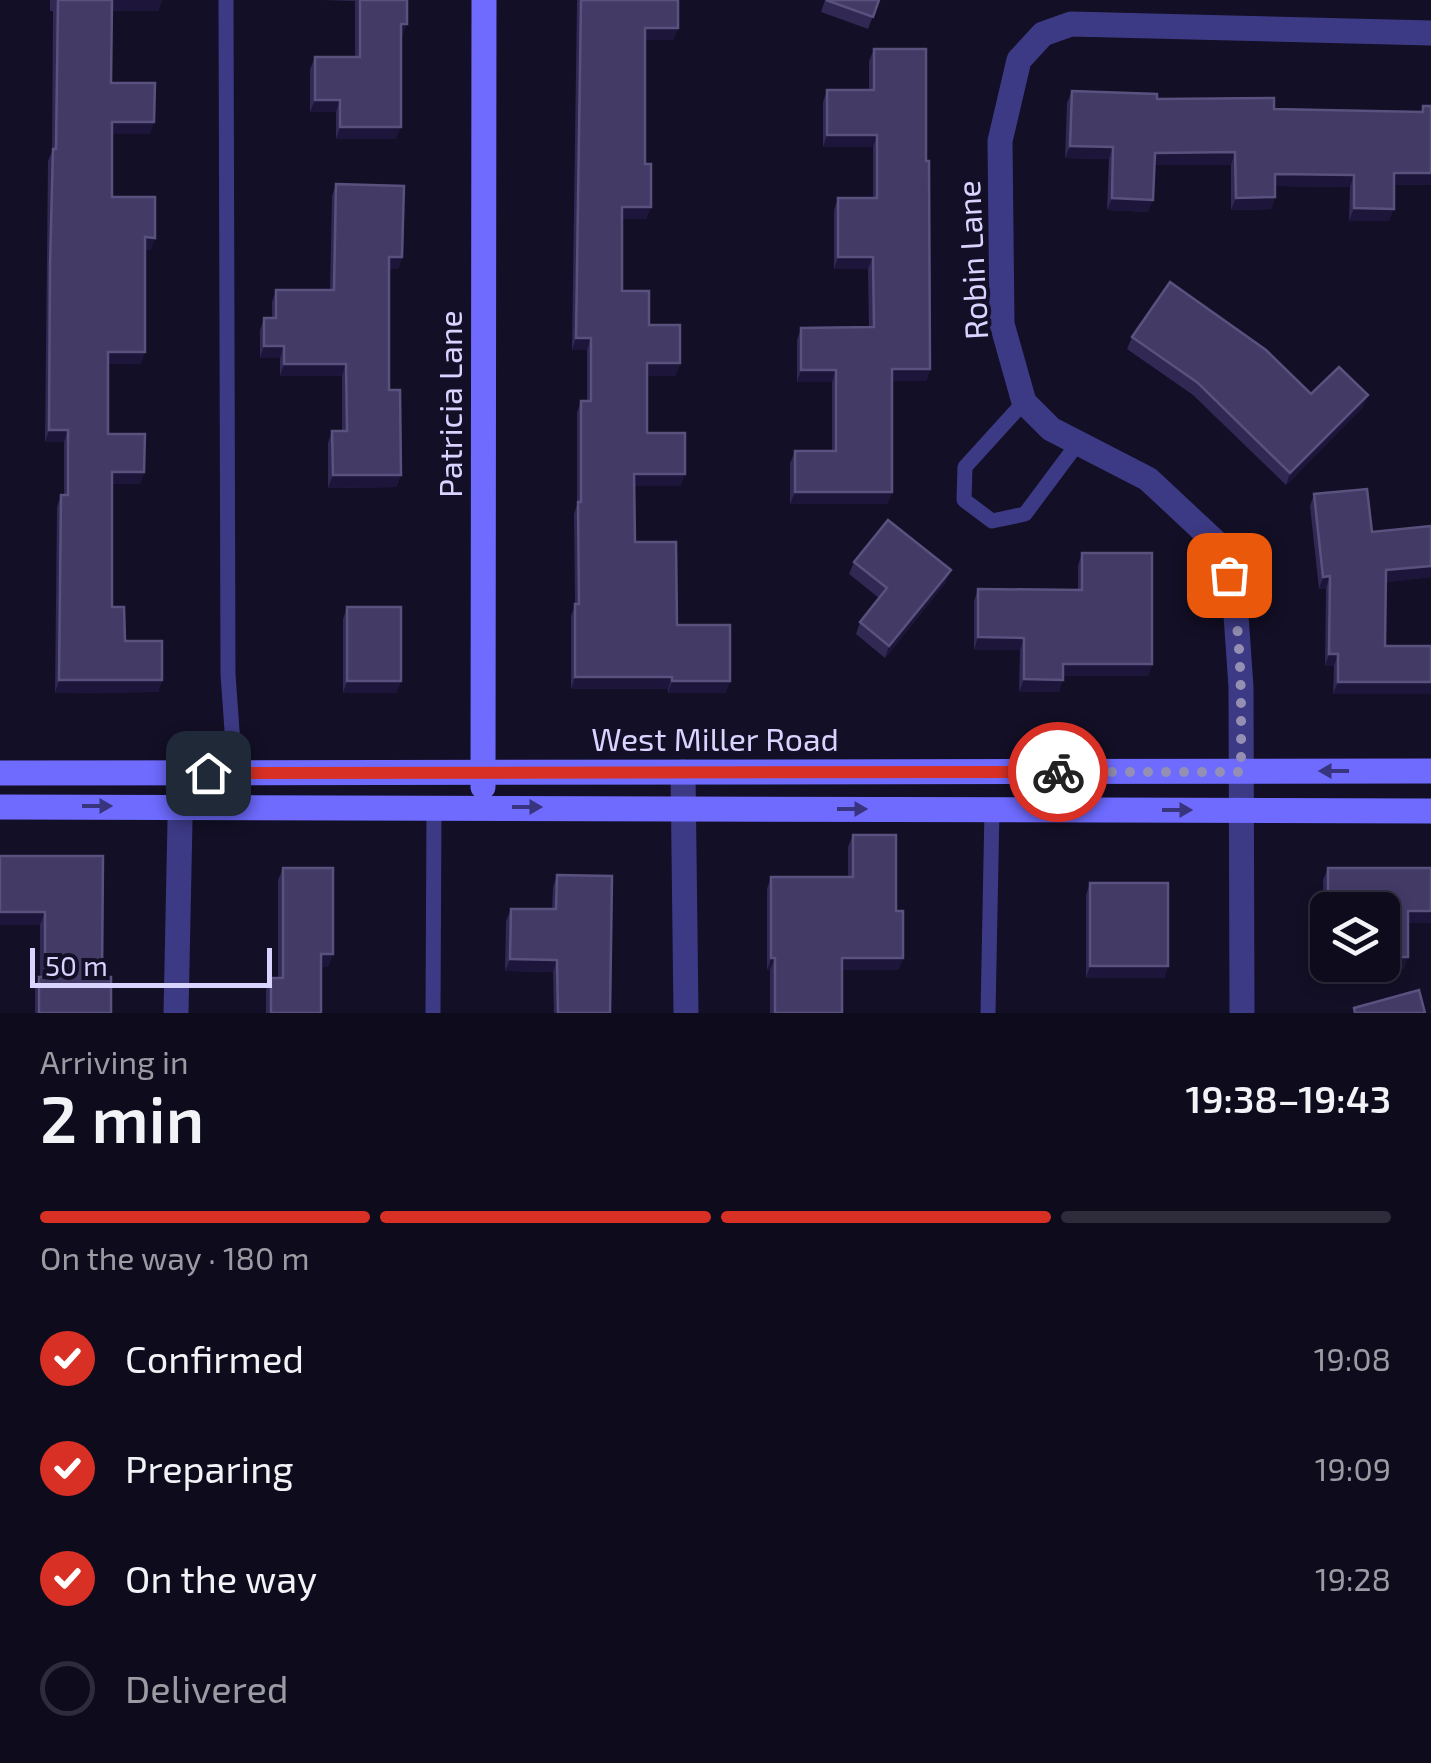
<!DOCTYPE html>
<meta charset="utf-8">
<style>
body{margin:0;font-family:"Exo 2",sans-serif;background:#1c1929;color:#f1f3f6;height:100vh;display:flex;flex-direction:column;font-size:38px;white-space:nowrap}
*{box-sizing:border-box;margin:0}
p{font-size:32px;color:#9b9ba3}
.icon{flex:none;width:55px;height:55px;fill:none;stroke:currentColor;stroke-width:2;stroke-linecap:round;stroke-linejoin:round}
.map{position:relative;height:1013px;overflow:hidden}
.side{display:flex;flex-direction:column;background:#0e0b1c;flex:1}
.side>*{flex:none}
.controls{position:absolute;left:1310px;top:892px;display:grid;gap:20px}
.controls a{display:grid;place-items:center;width:90px;height:90px;border-radius:15px;background:#0e0b1c;box-shadow:0 5px 15px #0003,0 0 0 2px #2e2b3b;font-size:50px}
.scale{position:absolute;left:30px;bottom:25px;width:242px;box-sizing:border-box;padding-left:10px;border:5px solid #d9d4ff;border-top:0;font-size:28px;line-height:35px;white-space:nowrap;color:#d9d4ff;-webkit-text-stroke:8px #130f26;paint-order:stroke}
.pin{position:absolute;display:grid;place-items:center;width:85px;height:85px;color:#fff;margin:-42px;border-radius:20px;box-shadow:0 5px 15px #0006}
.courier{position:absolute;display:grid;place-items:center;width:100px;height:100px;margin:-50px;border:8px solid #d93025;border-radius:50%;background:#fff;color:#222;box-shadow:0 2px 12px #0007}
.overview em{font-style:normal;font-weight:600}
.overview div{display:flex;flex-direction:column-reverse}
.overview{display:flex;align-items:center;justify-content:space-between;height:170px;padding:0 40px}
h1{font-size:65px;font-weight:600;line-height:75px}
.bar{display:grid;grid-template-columns:repeat(4,1fr);gap:15px 10px;align-content:center;height:120px;padding:0 40px}
.bar i{height:12px;border-radius:8px;background:#2e2b3b}
.bar .current{background:#d93025}
.bar p{grid-column:span 4}
ol{padding:0 40px;list-style:none}
li{display:flex;align-items:center;gap:30px;height:110px}
li p{margin-inline-start:auto}
li .icon{padding:10px;border-radius:50%;background:#d93025;color:#fff;stroke-width:4}
li:last-child{color:#9b9ba3}
li i{width:55px;height:55px;border:5px solid #2e2b3b;border-radius:50%}
.map>svg:first-child{display:block}
.lines{fill:none;stroke-linecap:round;stroke-linejoin:round}
.lane{stroke:#3d3a85;stroke-width:15}
.street{stroke:#3d3a85;stroke-width:25}
.secondary{stroke:#6f6bff;stroke-width:25}
.wall{fill:#312854;fill-rule:evenodd}
.shaded-wall{fill:#1d163a}
.building{fill:#433a66;stroke:#5a527e;stroke-width:2.5}
.oneway{fill:#38347d}
.done{stroke:#948fb3;stroke-width:10;stroke-dasharray:0 18}
.route{stroke:#d93025;stroke-width:12}
.labels{text-anchor:middle;stroke-width:8;stroke-linejoin:round;paint-order:stroke}
.street-label{font-size:32px;fill:#d9d4ff;stroke:#130f26}
</style>
<div class="map">
<svg width="1431" height="1013" viewBox="0 0 1431 1013">
<rect width="100%" height="100%" fill="#130f26"/>
<g class="lines">
<g class="lane">
<polyline points="226,0 228,674 235,773"/>
<polyline points="1024,402 965,467 964,500 992,521 1025,514 1078,443"/>
<polyline points="433,1013 434,807"/>
<polyline points="988,1013 992,809"/>
</g>
<g class="street">
<polyline points="683,772 686,1013"/>
<polyline points="176,1013 181,773"/>
<polyline points="1242,1013 1241,687 1235,601 1224,550 1148,479 1051,429 1024,402 1002,324 1000,141 1019,60 1043,34 1071,24 1431,33"/>
</g>
<g class="secondary">
<polyline points="0,773 1431,771"/>
<polyline points="483,787 484,0"/>
<polyline points="0,807 1431,811"/>
</g>
</g>
<g class="wall">
<polygon points="50,0 162,0 158,11 112,11 111,83 150,134 112,134 112,197 155,238 150,250 145,250 141,364 108,364 108,434 144,472 140,484 112,484 112,607 125,641 162,680 158,692 55,693 57,507 61,495 64,495 64,442 45,442 48,161 52,152 53,11 50,11"/>
<polygon points="323,0 407,0 403,36 401,36 396,139 336,139 336,112 310,112 310,69 315,57 355,57 355,1"/>
<polygon points="577,0 678,0 678,28 673,40 645,40 645,164 651,207 646,219 622,219 622,291 680,363 675,376 647,376 647,433 685,474 680,486 634,486 635,542 677,625 730,681 725,693 668,693 668,689 571,689 571,616 575,605 574,514 577,505 577,413 581,401 587,401 587,350 572,350"/>
<polygon points="825,0 879,0 868,29 821,12"/>
<polygon points="874,49 926,161 930,369 926,381 892,381 892,492 887,504 790,504 790,463 795,451 832,451 832,382 797,382 797,340 801,328 869,327 868,269 834,269 834,210 838,198 873,198 873,147 823,147 823,102 827,90 869,90 869,61"/>
<polygon points="1072,91 1274,109 1421,112 1423,106 1431,185 1394,185 1389,221 1349,221 1350,187 1275,186 1275,197 1271,209 1231,210 1231,165 1154,165 1148,212 1107,210 1109,159 1065,158 1067,103"/>
<polygon points="336,184 402,257 398,269 389,269 389,390 401,475 396,487 328,488 328,443 332,431 342,431 342,376 280,376 280,358 260,358 260,330 264,318 272,318 272,302 276,290 330,290 332,196"/>
<polygon points="1132,337 1311,394 1363,407 1286,485 1193,395 1127,349"/>
<polygon points="1314,494 1372,532 1431,526 1431,577 1386,582 1385,646 1431,646 1431,694 1333,694 1334,666 1325,666 1326,588 1319,589 1310,506"/>
<polygon points="1082,553 1152,664 1148,676 1063,676 1059,692 1019,692 1020,650 974,650 974,601 978,589 1078,590 1078,566"/>
<polygon points="854,562 946,582 885,658 856,634 860,622 879,598 849,574"/>
<polygon points="347,607 401,681 396,693 343,693 343,619"/>
<polygon points="853,835 896,911 903,958 898,970 842,970 842,1013 770,1013 770,970 767,970 767,889 771,877 848,877 848,847"/>
<polygon points="0,856 102,977 111,1013 35,1013 35,989 39,977 40,977 40,925 0,925"/>
<polygon points="283,868 333,954 328,967 321,967 321,1013 266,1013 266,990 271,978 278,978 278,880"/>
<path d="M1328,868L1431,923H1408L1404,969H1324L1323,880ZM1328,910H1382L1328,965Z"/>
<polygon points="557,875 610,990 610,1013 554,1013 553,972 505,971 506,921 511,909 552,909 553,887"/>
<polygon points="1090,883 1168,966 1164,978 1086,978 1086,895"/>
</g>
<g class="shaded-wall">
<polygon points="112,0 162,0 158,11 108,11"/>
<polygon points="401,24 407,24 403,36 396,36"/>
<polygon points="645,28 678,28 673,40 640,40"/>
<polygon points="315,100 340,100 336,112 310,112"/>
<polygon points="112,122 154,122 150,134 107,134"/>
<polygon points="340,127 401,127 396,139 336,139"/>
<polygon points="827,135 877,135 873,147 823,147"/>
<polygon points="1070,146 1113,147 1109,159 1065,158"/>
<polygon points="1235,152 1231,165 1150,165 1155,153"/>
<polygon points="1394,173 1431,173 1431,185 1390,185"/>
<polygon points="1275,174 1354,175 1350,187 1270,186"/>
<polygon points="1275,197 1271,209 1231,210 1236,198"/>
<polygon points="1112,198 1153,200 1148,212 1107,210"/>
<polygon points="622,207 651,207 646,219 618,219"/>
<polygon points="1354,208 1394,209 1389,221 1349,221"/>
<polygon points="145,237 155,238 150,250 141,250"/>
<polygon points="389,257 402,257 398,269 385,269"/>
<polygon points="838,257 873,257 868,269 834,269"/>
<polygon points="576,338 591,338 587,350 572,350"/>
<polygon points="264,346 284,346 280,358 260,358"/>
<polygon points="108,352 145,352 141,364 103,364"/>
<polygon points="647,363 680,363 675,376 643,376"/>
<polygon points="284,364 346,364 342,376 280,376"/>
<polygon points="892,369 930,369 926,381 887,381"/>
<polygon points="801,370 836,370 832,382 797,382"/>
<polygon points="1368,395 1363,407 1286,485 1290,473"/>
<polygon points="49,430 68,430 64,442 45,442"/>
<polygon points="112,472 144,472 140,484 108,484"/>
<polygon points="634,474 685,474 680,486 630,486"/>
<polygon points="333,475 401,475 396,487 328,488"/>
<polygon points="795,492 892,492 887,504 790,504"/>
<polygon points="1431,566 1431,577 1382,583 1386,570"/>
<polygon points="951,570 946,582 885,658 889,646"/>
<polygon points="1330,576 1326,588 1319,589 1323,577"/>
<polygon points="978,637 1024,638 1020,650 974,650"/>
<polygon points="1329,654 1338,654 1334,666 1325,666"/>
<polygon points="1063,664 1152,664 1148,676 1059,676"/>
<polygon points="575,677 672,677 668,689 571,689"/>
<polygon points="1024,679 1063,680 1059,692 1019,692"/>
<polygon points="59,680 162,680 158,692 55,693"/>
<polygon points="347,681 401,681 396,693 343,693"/>
<polygon points="672,681 730,681 725,693 668,693"/>
<polygon points="1338,682 1431,682 1431,694 1333,694"/>
<polygon points="1408,911 1431,911 1431,923 1404,923"/>
<polygon points="0,912 45,912 40,925 0,925"/>
<polygon points="321,954 333,954 328,967 317,967"/>
<polygon points="1382,957 1408,957 1404,969 1324,969 1328,958 1328,965 1382,965"/>
<polygon points="771,958 775,958 770,970 767,970"/>
<polygon points="842,958 903,958 898,970 837,970"/>
<polygon points="510,959 557,960 553,972 505,971"/>
<polygon points="1090,966 1168,966 1164,978 1086,978"/>
</g>
<g class="building">
<polygon points="58,0 112,0 111,83 155,83 154,122 112,122 112,197 155,197 155,238 145,237 145,352 108,352 108,434 145,434 144,472 112,472 112,607 124,607 125,641 162,641 162,680 59,680 61,495 68,495 68,430 49,430 50,265 53,149 56,149"/>
<polygon points="360,0 407,0 407,24 401,24 401,127 340,127 340,100 315,100 315,57 360,57"/>
<polygon points="581,0 678,0 678,28 645,28 645,164 651,164 651,207 622,207 622,291 649,291 649,325 680,325 680,363 647,363 647,433 685,433 685,474 634,474 635,542 676,542 677,625 730,625 730,681 672,681 672,677 575,677 575,604 579,604 578,502 581,502 581,401 591,401 591,338 576,338"/>
<polygon points="826,0 879,0 873,17"/>
<polygon points="874,49 926,49 926,161 929,161 930,369 892,369 892,492 795,492 795,451 836,451 836,370 801,370 801,328 874,327 873,257 838,257 838,198 877,198 877,135 827,135 827,90 874,90"/>
<polygon points="1072,91 1157,94 1157,99 1274,98 1274,109 1423,112 1423,106 1431,106 1431,173 1394,173 1394,209 1354,208 1354,175 1275,174 1275,197 1236,198 1235,152 1155,153 1153,200 1112,198 1113,147 1070,146"/>
<polygon points="336,184 404,186 402,257 389,257 389,390 400,390 401,475 333,475 332,431 347,431 346,364 284,364 284,346 264,346 264,318 276,318 276,290 334,290"/>
<polygon points="1170,282 1266,350 1311,394 1339,367 1368,395 1290,473 1198,383 1132,337"/>
<polygon points="1367,489 1372,532 1431,526 1431,566 1386,570 1385,646 1431,646 1431,682 1338,682 1338,654 1329,654 1330,576 1323,577 1314,494"/>
<polygon points="888,520 951,570 889,646 860,622 887,588 854,562"/>
<polygon points="1082,553 1152,553 1152,664 1063,664 1063,680 1024,679 1024,638 978,637 978,589 1082,590"/>
<rect x="347" y="607" width="54" height="74"/>
<polygon points="853,835 896,835 896,911 903,911 903,958 842,958 842,1013 775,1013 775,958 771,958 771,877 853,877"/>
<polygon points="0,856 103,856 102,977 111,977 111,1013 39,1013 39,977 45,977 45,912 0,912"/>
<polygon points="283,868 333,868 333,954 321,954 321,1013 271,1013 271,978 283,978"/>
<polygon points="1328,868 1431,868 1431,911 1408,911 1408,957 1382,957 1382,910 1328,910"/>
<polygon points="557,875 612,876 610,1013 558,1013 557,960 510,959 511,909 556,909"/>
<rect x="1090" y="883" width="78" height="83"/>
<polygon points="1419,990 1425,1013 1355,1013 1354,1008"/>
</g>
<defs><path id="oneway-solid" d="M-6-.8H1V-3.2L6.5 0L1 3.2V.8H-6Z" transform="scale(2.5)"/></defs>
<g class="oneway">
<use href="#oneway-solid" transform="translate(1334 771) rotate(180)"/>
<use href="#oneway-solid" transform="translate(97 806)"/>
<use href="#oneway-solid" transform="translate(527 807)"/>
<use href="#oneway-solid" transform="translate(852 809)"/>
<use href="#oneway-solid" transform="translate(1177 810)"/>
</g>
<g class="lines">
<path class="done" d="M1058,772H1241C1241,706 1243,639 1229,575"/>
<polyline class="route" points="208,773 1058,772"/>
</g>
<g class="labels">
<g class="street-label">
<text transform="translate(973 260) rotate(-93)" y="11">Robin Lane</text>
<text transform="translate(451 404) rotate(-90)" y="11">Patricia Lane</text>
<text x="715" y="751">West Miller Road</text>
</g>
</g>
</svg>
<div class="controls">
<a><svg class="icon" aria-label="layers" viewBox="0 0 24 24"><path d="M12 4l9 5-9 5-9-5zM3 14l9 5 9-5"/></svg></a>
</div>
<div class="scale">50 m</div>
<div class="pin" style="left:1229px;top:575px;background:#ea580c"><svg class="icon" aria-label="bag" viewBox="0 0 24 24"><path d="M5 8h14l-1 12H6zM9 8a3 3 0 0 1 6 0"/></svg></div>
<div class="pin" style="left:208px;top:773px;background:#1f2937"><svg class="icon" aria-label="home" viewBox="0 0 24 24"><path d="M3 11l9-7 9 7M6 9v11h12V9"/></svg></div>
<div class="courier" style="left:1058px;top:772px"><svg class="icon" aria-label="bike" viewBox="0 0 24 24"><circle cx="6" cy="16" r="4"/><circle cx="18" cy="16" r="4"/><path d="M6 16l4-8h5l3 8M10 8l3 8H6M13 5h3"/></svg></div>
</div>
<section class="side">
<div class="overview"><div><h1>2 min</h1><p>Arriving in</p></div><em>19:38–19:43</em></div>
<div class="bar"><i class="current"></i><i class="current"></i><i class="current"></i><i></i><p>On the way · 180 m</p></div>
<ol>
<li><svg class="icon" aria-label="check" viewBox="0 0 24 24"><path d="M5 12l5 5 9-10"/></svg>Confirmed<p>19:08</p></li>
<li><svg class="icon" aria-label="check" viewBox="0 0 24 24"><path d="M5 12l5 5 9-10"/></svg>Preparing<p>19:09</p></li>
<li><svg class="icon" aria-label="check" viewBox="0 0 24 24"><path d="M5 12l5 5 9-10"/></svg>On the way<p>19:28</p></li>
<li><i></i>Delivered</li>
</ol>
</section>
